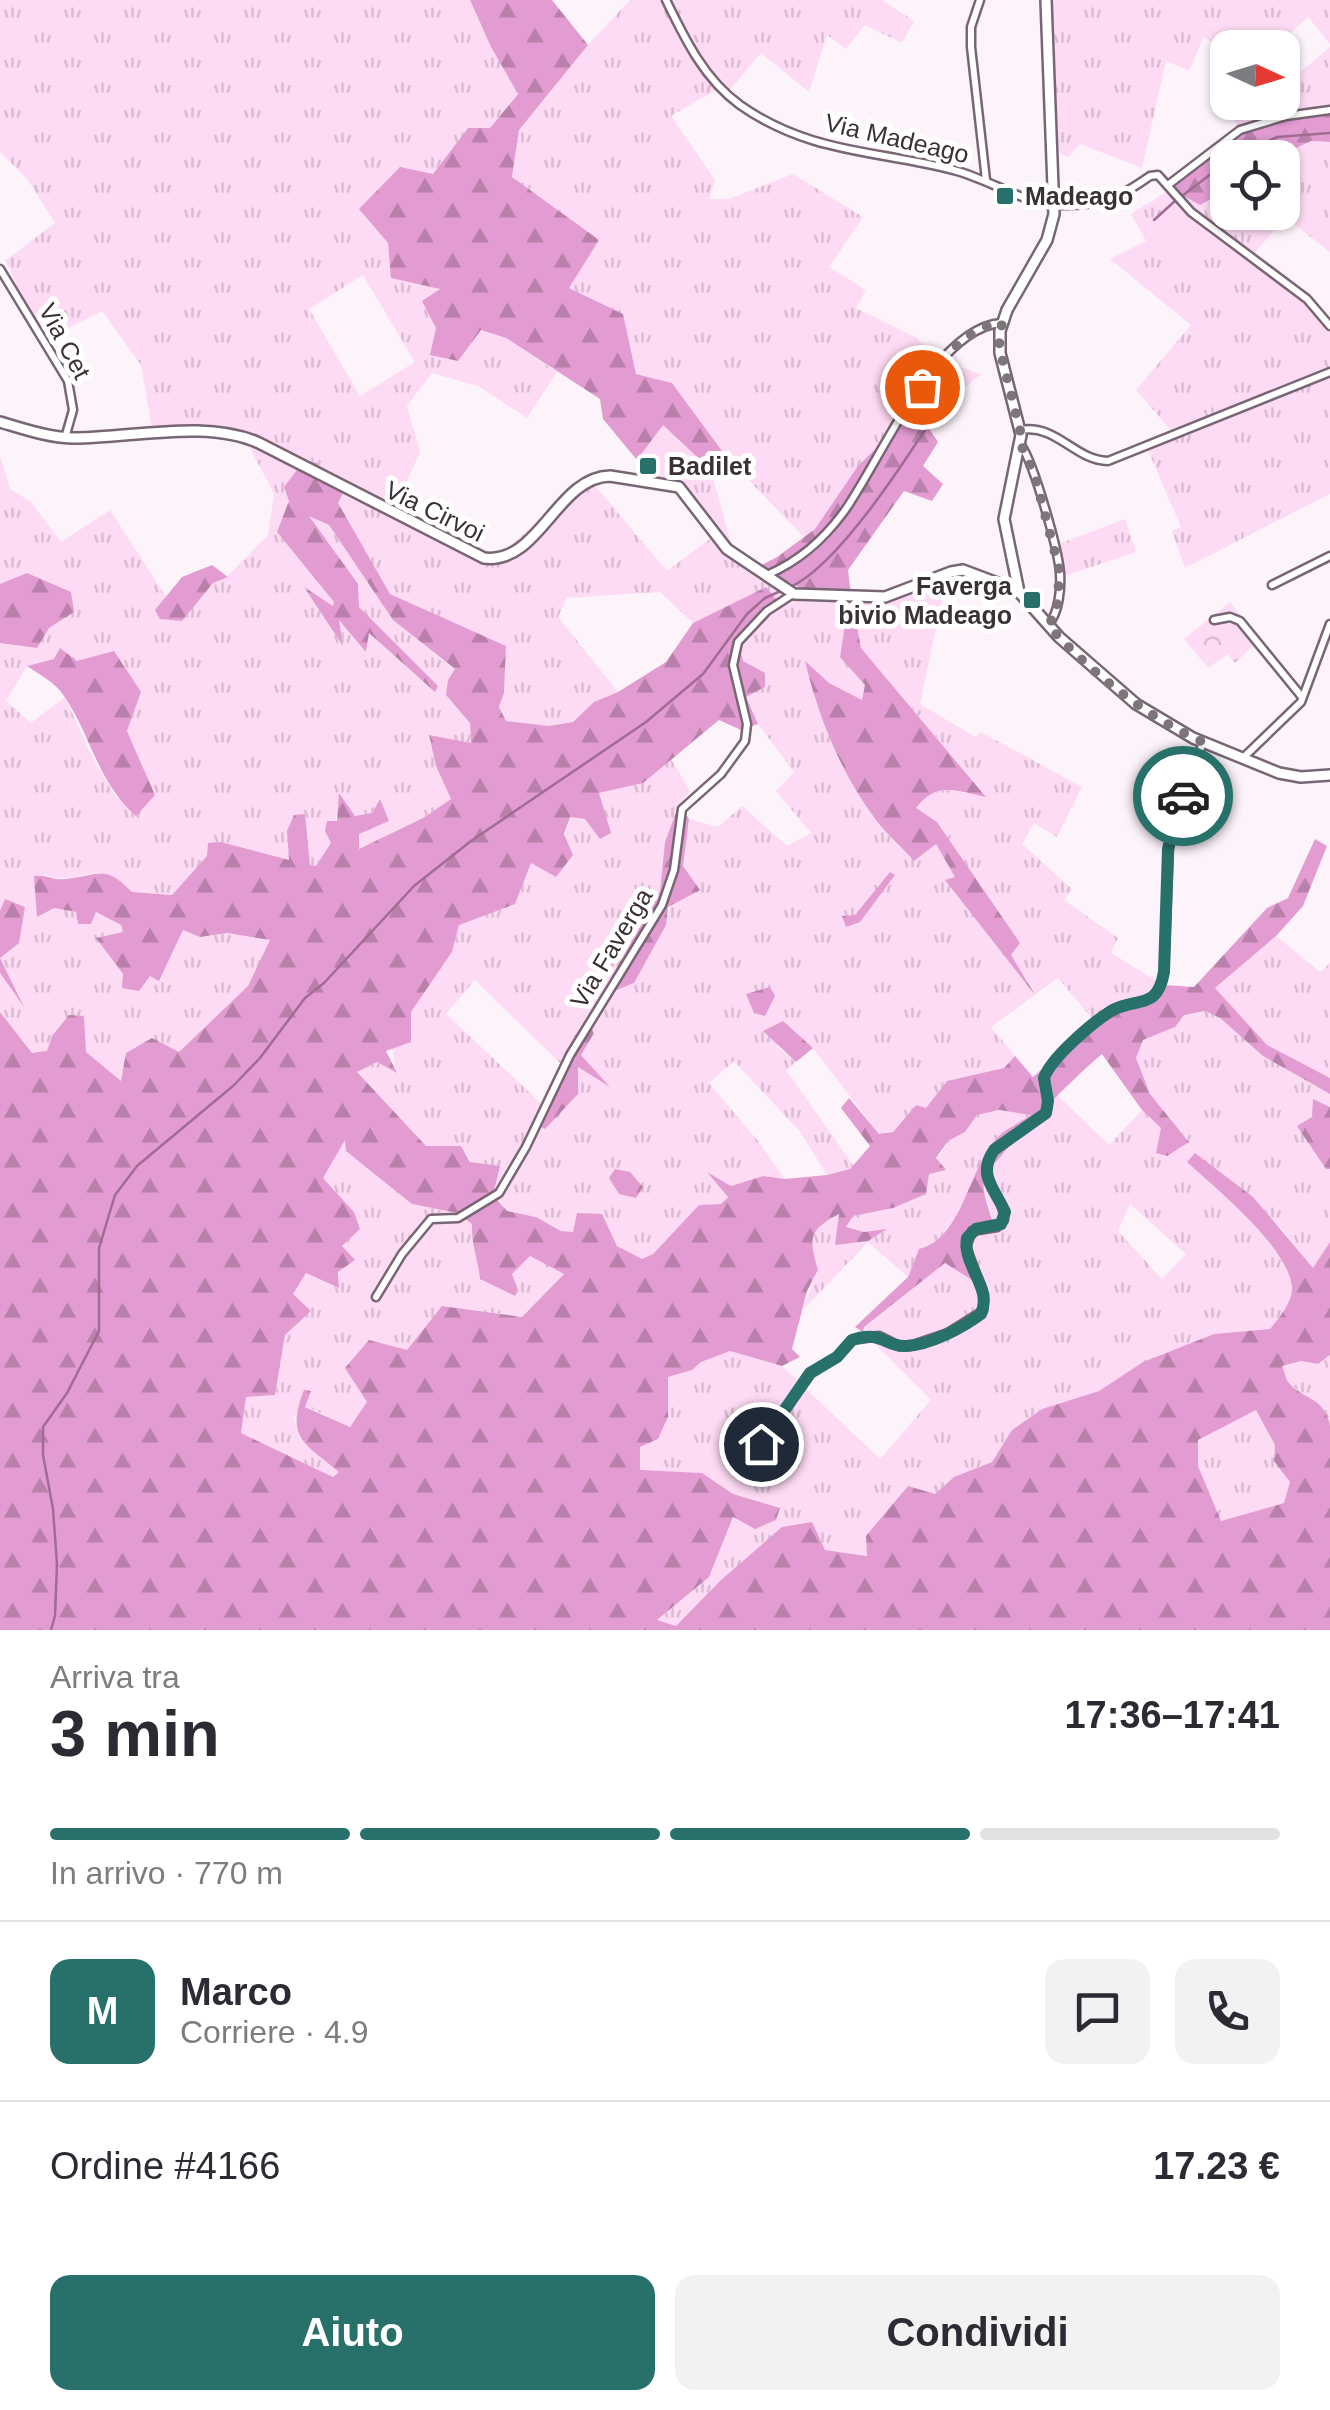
<!DOCTYPE html>
<html lang="it">
<meta charset="utf-8">
<style>
body{margin:0;font-family:Helvetica,sans-serif;background:#f2f2f3;color:#2b2b33;height:100vh;display:flex;flex-direction:column;font-size:38px;white-space:nowrap}
*{box-sizing:border-box;margin:0}
p{font-size:32px;color:#7c7c81}
.icon{flex:none;width:55px;height:55px;fill:none;stroke:currentColor;stroke-width:2;stroke-linecap:round;stroke-linejoin:round}
.map{position:relative;height:1630px;overflow:hidden}
.details{display:flex;flex-direction:column;background:#fff;flex:1}
.details>*{flex:none}
.needle{width:65px;rotate:94deg}
.tools{position:absolute;left:1210px;top:30px;display:grid;gap:20px}
.tools a{display:grid;place-items:center;width:90px;height:90px;border-radius:20px;background:#fff;box-shadow:0 2px 8px #0004;font-size:50px}
.pin{position:absolute;display:grid;place-items:center;width:85px;height:85px;color:#fff;margin:-42px;border:5px solid #fff;border-radius:50%;box-shadow:0 2px 10px #0007}
.courier{position:absolute;display:grid;place-items:center;width:100px;height:100px;margin:-50px;border:8px solid #28716a;border-radius:50%;background:#fff;color:#222;box-shadow:0 2px 12px #0007}
.overview em{font-style:normal;font-weight:600}
.overview div{display:flex;flex-direction:column-reverse}
.overview{display:flex;align-items:center;justify-content:space-between;height:170px;padding:0 50px}
h1{font-size:65px;font-weight:600;line-height:75px}
.bar{display:grid;grid-template-columns:repeat(4,1fr);gap:15px 10px;align-content:center;height:120px;padding:0 50px}
.bar i{height:12px;border-radius:8px;background:#e1e1e2}
.bar .active{background:#28716a}
.bar p{grid-column:span 4}
.line{display:flex;align-items:center;gap:25px;padding:0 50px;border-top:2px solid #e1e1e2}
.line div{flex:1}
.round{display:grid;place-items:center;flex:none;width:105px;height:105px;border-radius:20px;background:#f2f2f3}
.action{display:flex;gap:20px;margin-top:auto;padding:20px 50px}
.action a{flex:1;height:115px;border-radius:20px;background:#28716a;color:#fff;font-size:40px;font-weight:600;line-height:115px;text-align:center}
.action a+a{background:#f2f2f3;color:#2b2b33}
.map>svg:first-child{display:block}
.grass{fill:url(#grass-tufts);fill-rule:evenodd}
.forest{fill:url(#forest-firs);fill-rule:evenodd}
.park{fill:url(#park-crowns)}
.pitch{fill:#fedbf4}
.lines{fill:none;stroke-linecap:round;stroke-linejoin:round}
.stream{stroke:#a06c93;stroke-width:2.5}
.minor-casing{stroke:#796674;stroke-width:11}
.tertiary-casing{stroke:#796674;stroke-width:14}
.minor{stroke:#fff;stroke-width:6}
.tertiary{stroke:#fff;stroke-width:9}
.done{stroke:#7e757b;stroke-width:10;stroke-dasharray:0 18}
.route{stroke:#28716a;stroke-width:12}
.poi-dot{fill:#28716a;stroke:#fff;stroke-width:4}
.labels{text-anchor:middle;stroke-width:10;stroke-linejoin:round;paint-order:stroke}
.street-label{font-size:25px;fill:#3a3137;stroke:#fff}
.poi-label{font-size:25px;font-weight:bold;fill:#3a3137;stroke:#fff;text-anchor:start}
</style>
<div class="map">
<svg width="1330" height="1630" viewBox="0 0 1330 1630">
<defs>
<pattern id="grass-tufts" width="24" height="20" patternUnits="userSpaceOnUse" patternTransform="scale(2.5)"><rect width="24" height="20" fill="#fedbf4"/><path d="M3 7l-1-3M5 7V3M7 7l1-3M15 17l-1-3M17 17v-4M19 17l1-3" fill="none" stroke="#dabcd2"/></pattern>
<pattern id="forest-firs" width="22" height="20" patternUnits="userSpaceOnUse" patternTransform="scale(2.5)"><rect width="22" height="20" fill="#e29cd1"/><path d="M5 1l3.5 6h-7zM16 11l3.5 6h-7z" fill="#b880aa"/></pattern>
<pattern id="park-crowns" width="20" height="18" patternUnits="userSpaceOnUse" patternTransform="scale(2.5)"><rect width="20" height="18" fill="#fedbf4"/><path d="M2 6a3 3 0 1 1 6 0M12 15a3 3 0 1 1 6 0" fill="none" stroke="#dabcd2"/></pattern>
</defs>
<rect width="100%" height="100%" fill="#fdf3fa"/>
<g class="grass">
<path d="M0,0H470L491,47L518,93L490,128H468L433,174L360,209L388,243L481,330L506,338L557,372L527,418L478,386L432,373L407,406L420,452L391,517L467,556L493,563L586,475L667,571L718,533L684,484L650,474L637,460L663,424L711,470L733,551L756,568L801,588L882,596L948,570L920,704L975,737L981,732L1082,787L1057,837L1034,823L1022,844L1072,889L1064,900L1118,938L1111,953L1163,985L1095,1022L1058,978L991,1027L1015,1056L1004,1068L947,1081L926,1109L916,1105L893,1132L879,1134L813,1048L783,1021L777,1047L796,1062L786,1070L853,1165L850,1169L827,1175L801,1133L734,1061L709,1083L758,1141L785,1179L763,1176L731,1186L710,1175L728,1196L721,1204L699,1205L653,1254L642,1259L627,1253L577,1213L573,1232L562,1231L536,1217L507,1211L461,1146H426L356,1072L377,1062L396,1072L392,1048L411,1042V1012L452,952L459,924L515,904L531,862L556,876L570,816L585,819L599,793L643,783L671,759L690,791L679,804L665,842L660,891L603,995L665,925L683,866L689,819L718,827L742,806L787,846L811,833L776,791L794,772L758,724L746,697L765,687L743,661L737,639L766,587L693,623L660,592L567,598L558,617L618,692L594,702L573,722L549,726L506,721L499,708L504,693L506,646L390,594L337,503L290,501L277,532L334,602L333,607L306,589L342,643L338,618L367,651L368,632L434,691L359,607L335,551L307,514L329,525L393,620L455,670L446,694L470,723L471,744L429,736L436,766L451,799L423,818L358,850L359,834L389,821L380,800L372,813L355,816L340,795L332,842L316,866L310,865L305,814L287,831L289,861L221,842L172,895L132,892C92,852 87,890 43,874L54,908L76,912L78,924H90L96,912L121,925L123,932L97,939L123,975V988L150,976L159,980L183,930L200,937L227,933L271,940L248,986L179,1052L121,1082L86,1052L32,1053L0,1012V973L18,1000L0,958V643L37,648L27,573L0,584V456L10,489L31,502L61,542L110,510L166,597L155,610L182,621L213,582L228,576L268,535L274,494L248,444L209,427L152,430L141,365L102,311L43,341L29,316L6,260L55,223L28,180L0,152ZM363,275L415,362L360,396L309,309ZM857,626L861,648L985,795C954,794 940,779 915,808L937,822L1020,943L1010,955L1028,986L946,881L956,878L936,844L914,860C901,847 887,835 876,820C842,775 818,717 806,663L829,683L862,701L865,686ZM54,659L77,661L141,692L127,731L144,768L117,799L94,761L65,697L31,723L6,701L27,666ZM475,980L562,1065L586,1019L581,1055L607,1084L577,1067L544,1106L446,1014Z"/>
<polygon points="630,0 882,0 914,21 902,43 865,25 846,49 827,35 809,92 761,53 728,92 721,87 671,116 715,180 709,199 729,199 793,174 863,217 829,267 866,290 856,308 917,338 935,359 981,374 925,422 916,409 815,529 804,537 728,459 672,383 636,374 623,314 569,288 512,178 519,130 588,45"/>
<polygon points="1041,0 1330,0 1330,44 1308,17 1275,47 1228,48 1227,53 1204,37 1189,71 1166,61 1142,168 1080,144 1068,157 1047,147"/>
<polygon points="1330,47 1330,113 1288,119 1241,132 1219,93 1227,82 1228,102 1282,102 1283,56 1298,74"/>
<polygon points="1311,141 1330,142 1330,252 1285,217 1255,253 1330,325 1330,494 1185,568 1172,531 1181,527 1147,448 1175,435 1136,390 1191,325 1110,259 1146,241 1131,214 1171,189 1200,205 1227,190 1228,212 1282,212 1282,158 1277,157"/>
<polygon points="1125,519 1136,552 1061,577 1051,547"/>
<polygon points="1276,936 1320,972 1330,963 1330,1078 1267,1045 1215,988"/>
<path d="M1205,1011L1220,1018L1263,1056L1330,1094V1107L1313,1099L1326,1168L1330,1169V1242L1313,1269L1280,1227L1187,1162C1215,1188 1291,1248 1292,1288C1292,1303 1279,1318 1270,1329L1214,1334L1143,1362L1099,1391L1042,1409L1012,1430L992,1462L954,1477L868,1556L825,1550L720,1581L676,1626L656,1621L709,1577L733,1517V1494L702,1473L640,1471V1447L658,1439L668,1417V1377L691,1370L701,1362L730,1351L782,1366L880,1459L931,1400L863,1332L864,1327L945,1263L971,1279L967,1233L992,1219L983,1182L991,1165L1057,1095L1109,1145L1142,1110L1161,1128L1189,1141L1150,1094L1136,1058L1143,1040L1174,1027L1184,1015ZM1130,1204L1186,1254L1162,1279L1118,1231Z"/>
<polygon points="999,1110 1032,1115 973,1184 951,1223 934,1246 919,1250 908,1277 868,1242 802,1311 818,1270 811,1247 812,1236 822,1223 840,1214 835,1244 868,1241 885,1230 864,1232 845,1228 852,1216 893,1208 929,1174 948,1141 965,1132 977,1115"/>
<path d="M346,1137L412,1204L457,1213L472,1224C469,1262 491,1269 518,1290L512,1274L530,1255L564,1274L522,1317L443,1306L350,1427L305,1406L293,1417L299,1438L340,1472L333,1477L241,1433L246,1397L275,1395L285,1335L311,1311L293,1294L306,1273L338,1288L342,1246L360,1229L354,1212L323,1178Z"/>
<path d="M1330,1355V1425C1325,1398 1303,1399 1289,1382C1285,1378 1284,1371 1282,1366L1301,1361L1318,1364Z"/>
<polygon points="1257,1409 1275,1445 1274,1461 1290,1482 1284,1503 1220,1521 1198,1466 1198,1439"/>
</g>
<g class="forest">
<polygon points="470,0 552,0 588,45 519,130 512,177 599,240 569,288 623,314 636,374 672,383 728,459 711,470 663,425 637,460 603,419 600,399 506,338 481,330 458,361 430,355 436,328 422,301 440,289 391,278 388,243 359,209 400,167 433,174 468,128 490,128 518,94 491,47"/>
<polygon points="1330,113 1330,142 1311,141 1277,157 1228,158 1227,190 1200,205 1171,189 1241,132 1288,119"/>
<polygon points="916,409 938,442 923,466 943,484 932,501 904,491 848,570 851,595 801,588 756,568 777,557 815,529 858,466"/>
<path d="M316,462L343,493L338,503L390,594L506,646L504,693L499,707L506,721L549,726L573,722L594,702L618,692L666,662L693,623L766,587L777,600L737,639L743,661L765,673V687L746,697L758,724L741,730L719,720L643,783L599,793L611,833L600,839L585,819L570,817L564,834L573,855L556,877L531,863L515,904L459,925L452,952L411,1012V1042L386,1051L397,1073L377,1062L357,1072L426,1146H461L470,1162L500,1166L493,1195L507,1211L536,1217L561,1231L573,1232L577,1213L602,1214L617,1246L642,1259L653,1254L699,1205L721,1204L728,1197L707,1172L731,1186L763,1176L785,1179L827,1175L850,1169L870,1146L841,1108L849,1098L879,1134L893,1132L916,1105L926,1108L947,1081L1004,1068L1015,1056L1033,1077L1095,1022L1163,985L1194,987L1267,908L1288,898L1315,839L1327,846L1303,906L1276,936L1215,988L1267,1045L1330,1078V1094L1263,1056L1220,1018L1205,1011L1184,1015L1175,1027L1143,1040L1136,1058L1150,1094L1189,1142L1167,1156L1156,1153L1161,1128L1142,1110L1102,1054C1083,1069 987,1163 984,1181C982,1192 989,1209 992,1220L967,1233L972,1280L945,1263L864,1327L863,1332L855,1327L908,1277L919,1249C963,1239 970,1163 998,1137C1007,1128 1021,1122 1031,1115L999,1110L977,1115L965,1132L948,1141L936,1158L946,1170L929,1174L926,1194L893,1208L853,1216L846,1227L864,1232L887,1229L868,1241L835,1245L839,1214C808,1230 809,1239 818,1270L807,1291L792,1349L800,1357L782,1366L730,1351L701,1362L692,1370L668,1377V1417L658,1439L640,1447V1470L702,1473L733,1494L780,1508L776,1520L755,1529L733,1517L709,1577L657,1620L676,1626L720,1581L782,1527L812,1522L825,1550L867,1556L866,1536L908,1486L935,1494L954,1477L992,1462L1012,1430L1042,1409L1099,1391L1143,1362L1214,1334L1270,1329C1279,1318 1292,1303 1292,1288C1290,1248 1215,1188 1187,1162L1195,1153L1253,1197L1313,1268L1330,1242V1355L1318,1364L1301,1361L1282,1366C1285,1372 1285,1378 1289,1383C1303,1399 1325,1398 1330,1425V1630H0V1012L32,1053L47,1051L52,1036L69,1015L84,1016L86,1052L121,1081L126,1053L152,1038L179,1052L248,986L270,940L227,933L200,937L183,930L159,981L150,976L139,991L122,988L123,974L96,938L123,932L121,925L96,912L91,924H78L76,912L54,908L37,917L34,876C46,874 55,881 66,879C101,875 104,864 132,892L172,895L207,856L208,843L221,842L289,860L287,831L294,815L305,814L310,865L316,866L331,843L325,831L327,821H337L339,793L355,816L372,813L380,799L389,821L359,834V849L423,818L451,799L436,766L429,735L471,743L470,723L446,695L448,680L455,669L393,620L329,525L309,516L358,584L359,607L438,686L435,692L369,633L366,652L339,620L343,646L304,587L333,606L334,602L277,532L289,501L284,487L297,470ZM345,1140L346,1151L412,1204L457,1213L472,1224C471,1245 478,1258 480,1279L515,1296L518,1290L512,1274L530,1256L564,1274L522,1317L442,1306L407,1350L369,1340L345,1368L367,1402L350,1427L305,1407L311,1391L304,1390C285,1439 304,1442 339,1472L333,1477L241,1433L246,1397L275,1395L285,1335L311,1311L293,1294L306,1273L339,1288L338,1272L355,1260L342,1246L360,1229L354,1212L323,1178ZM1256,1410L1275,1445L1274,1461L1290,1482L1284,1503L1221,1521L1198,1466V1440Z"/>
<polygon points="212,565 228,577 213,583 182,621 160,619 155,610 182,577"/>
<polygon points="27,573 71,592 74,612 49,628 37,648 0,643 0,584"/>
<path d="M845,625L857,626L861,648L986,797C956,791 937,781 916,808L937,822L1020,943L1011,955L1035,995L945,880L955,877L936,844L914,861C902,847 887,835 876,820C841,774 818,716 805,661L829,683L862,700L865,685L840,657Z"/>
<path d="M60,648L77,661L114,651L141,692L127,731L155,795L136,816C96,780 92,737 64,696C55,682 40,675 27,666L54,659Z"/>
<polygon points="679,804 689,819 683,866 700,890 668,907 666,925 634,983 601,996 660,891 665,842"/>
<polygon points="890,872 895,875 860,922 846,927 842,916 855,915"/>
<polygon points="5,899 25,907 19,943 0,958 24,1007 0,973 0,911"/>
<polygon points="770,987 775,996 765,1016 754,1013 746,994"/>
<polygon points="587,1018 594,1033 581,1055 610,1087 578,1067 578,1094 545,1129 539,1126 562,1065"/>
<polygon points="783,1021 813,1048 796,1062 763,1031"/>
<polygon points="1313,1099 1330,1107 1330,1169 1326,1169 1297,1126 1312,1117"/>
<polygon points="615,1169 630,1172 643,1187 636,1198 619,1194 609,1178"/>
</g>
<polygon class="park" points="1230,602 1259,640 1235,663 1228,654 1208,668 1184,639"/>
<polygon class="pitch" points="1180,212 1214,245 1196,263 1162,230"/>
<g class="lines">
<g class="stream">
<polyline points="1233,158 1277,137 1330,133"/>
<polyline points="1182,196 1228,161"/>
<polyline points="1154,220 1175,201"/>
<path d="M790,587C843,564 921,436 954,385"/>
<polyline points="51,1630 55,1616 57,1564 53,1509 43,1455 43,1427 67,1393 99,1331 99,1248 115,1195 137,1166 233,1086 260,1058 305,998 324,983 414,886 471,841 646,722 703,674 747,614 765,598 783,590"/>
</g>
<defs>
<g id="minor">
<path d="M666,0C685,39 704,79 740,105C811,155 880,150 957,171C990,180 1025,204 1058,205C1102,206 1116,200 1150,176L1158,175L1191,212L1307,299L1330,326"/>
<polyline points="980,0 971,27 971,47 986,180"/>
<polyline points="1168,185 1240,130 1286,116 1330,110"/>
<polyline points="0,269 68,381 73,410 65,438"/>
<path d="M1021,430C1057,424 1074,460 1108,461L1330,372"/>
<path d="M1021,445C1034,464 1058,548 1060,573C1061,589 1059,613 1048,625"/>
<path d="M767,575C799,561 822,541 843,513C879,464 934,328 1001,323"/>
<polyline points="1272,585 1330,556"/>
<polyline points="1214,620 1230,617 1240,621 1302,697"/>
<polyline points="1243,758 1301,702 1330,624"/>
<polyline points="376,1297 402,1254 431,1219 458,1218 499,1193 526,1147 570,1055 662,905 674,870 682,809 721,774 745,741 747,724 733,665 738,642 767,611 793,594"/>
<path d="M761,1444L811,1373L837,1357L852,1340L879,1336L899,1346H910L948,1333L983,1311L984,1295L966,1247L972,1231L997,1227L1004,1220C1005,1191 972,1183 994,1150L1046,1113L1048,1101L1044,1078C1050,1058 1092,1023 1111,1011C1136,996 1157,1012 1164,972L1169,845L1203,742"/>
</g>
<g id="tertiary">
<polyline points="1046,0 1054,214 1047,240 1007,310 1000,331 1000,353 1021,435 1004,519 1019,592 1059,637 1136,704 1193,738 1279,773 1301,777 1330,775"/>
<path d="M0,422C24,429 50,438 75,438C132,438 207,419 259,443L484,558C539,565 557,477 610,476L679,487L727,549L794,594L885,597L951,572L963,570L1008,587L1017,588"/>
</g>
</defs>
<use href="#minor" class="minor-casing"/>
<use href="#tertiary" class="tertiary-casing"/>
<use href="#minor" class="minor"/>
<use href="#tertiary" class="tertiary"/>
</g>
<g class="lines">
<path class="done" d="M922,387C942,361 966,326 1002,323L999,346L1020,430L1021,445L1035,476L1060,572L1056,614L1048,625C1088,671 1148,718 1203,742L1183,796"/>
<path class="route" d="M761,1444L810,1373L837,1357L852,1340C883,1330 884,1347 906,1346C930,1345 962,1328 981,1314C993,1287 962,1266 967,1238L976,1229L1001,1224L1005,1212C995,1189 977,1175 994,1150L1046,1113L1048,1101L1044,1078C1051,1058 1092,1023 1111,1011C1136,996 1157,1012 1164,972L1168,849L1183,796"/>
</g>
<g class="poi-dot">
<rect x="995" y="186" width="20" height="20" rx="5"/>
<rect x="638" y="456" width="20" height="20" rx="5"/>
<rect x="1022" y="590" width="20" height="20" rx="5"/>
</g>
<g class="labels">
<g class="street-label">
<text transform="translate(897 138) rotate(13)" y="9">Via Madeago</text>
<text transform="translate(65 341) rotate(62)" y="9">Via Cet</text>
<text transform="translate(435 511) rotate(26)" y="9">Via Cirvoi</text>
<text transform="translate(611 948) rotate(-59)" y="9">Via Faverga</text>
</g>
<g class="poi-label">
<text x="1025" y="205">Madeago</text>
<text x="668" y="475">Badilet</text>
<text x="1012" y="595" text-anchor="end">Faverga<tspan x="1012" dy="29">bivio Madeago</tspan></text>
</g>
</g>
</svg>
<div class="tools">
<a><svg class="needle" viewBox="-14 -14 28 28"><path d="M0-13l5 13h-10z" fill="#e53935"/><path d="M0 13l5-13h-10z" fill="#7c7c81"/></svg></a>
<a><svg class="icon" aria-label="locate" viewBox="0 0 24 24"><circle cx="12" cy="12" r="6"/><path d="M12 2v4M12 18v4M2 12h4M18 12h4"/></svg></a>
</div>
<div class="pin" style="left:922px;top:387px;background:#ea580c"><svg class="icon" aria-label="bag" viewBox="0 0 24 24"><path d="M5 8h14l-1 12H6zM9 8a3 3 0 0 1 6 0"/></svg></div>
<div class="pin" style="left:761px;top:1444px;background:#1f2937"><svg class="icon" aria-label="home" viewBox="0 0 24 24"><path d="M3 11l9-7 9 7M6 9v11h12V9"/></svg></div>
<div class="courier" style="left:1183px;top:796px"><svg class="icon" aria-label="car" viewBox="0 0 24 24"><path d="M5 17H2v-5l4-1 3-4h7l3 4 3 1v5h-3M9 17h6M6 11h13"/><circle cx="7" cy="17" r="2"/><circle cx="17" cy="17" r="2"/></svg></div>
</div>
<section class="details">
<div class="overview"><div><h1>3 min</h1><p>Arriva tra</p></div><em>17:36–17:41</em></div>
<div class="bar"><i class="active"></i><i class="active"></i><i class="active"></i><i></i><p>In arrivo · 770 m</p></div>
<div class="line" style="height:180px"><b class="round" style="background:#28716a;color:#fff">M</b><div><b>Marco</b><p>Corriere · 4.9</p></div><a class="round"><svg class="icon" aria-label="chat" viewBox="0 0 24 24"><path d="M4 5h16v11H9l-5 4z"/></svg></a><a class="round"><svg class="icon" aria-label="phone" viewBox="0 0 24 24"><path d="M5 4h4l2 5-3 2q2 4 5 5l2-3 5 2v4C11 20 4 13 5 4z"/></svg></a></div>
<div class="line" style="height:130px"><div>Ordine #4166</div><b>17.23 €</b></div>
<div class="action"><a>Aiuto</a><a>Condividi</a></div>
</section>
